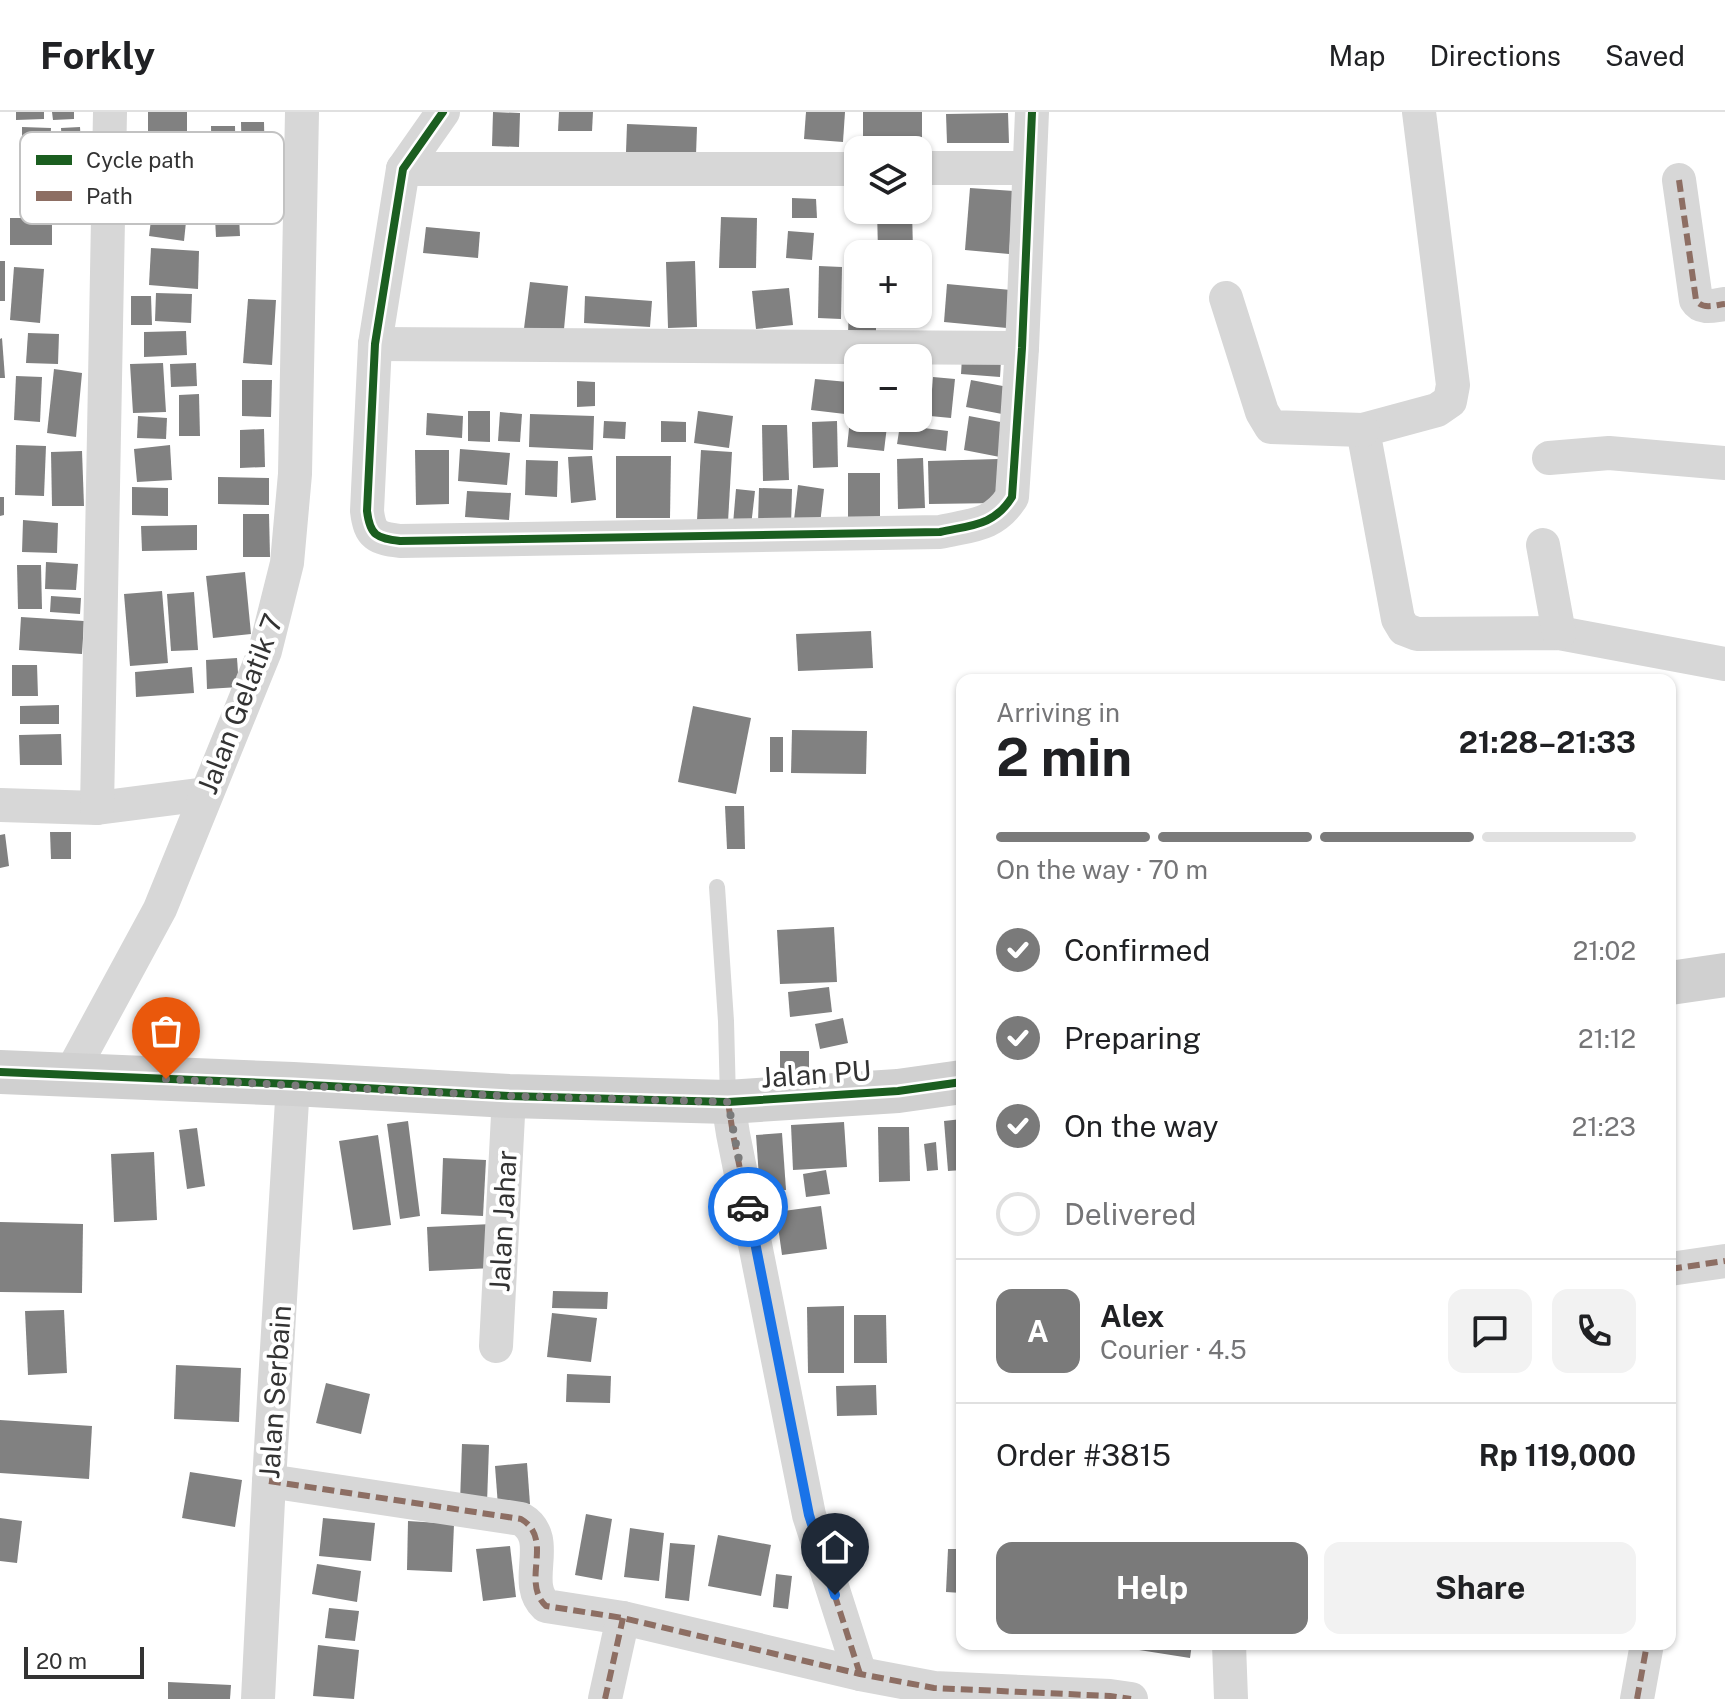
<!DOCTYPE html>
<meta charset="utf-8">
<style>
body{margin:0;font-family:"Public Sans",sans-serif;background:#f2f2f2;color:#202124;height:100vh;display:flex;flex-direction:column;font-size:30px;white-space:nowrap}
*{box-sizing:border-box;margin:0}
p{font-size:26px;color:#757577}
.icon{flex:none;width:44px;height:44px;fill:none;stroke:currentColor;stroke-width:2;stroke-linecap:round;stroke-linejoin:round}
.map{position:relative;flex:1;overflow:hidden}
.drawer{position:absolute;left:956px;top:562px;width:720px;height:976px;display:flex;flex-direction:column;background:#fff;border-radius:16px;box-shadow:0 2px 6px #0004}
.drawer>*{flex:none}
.fabs{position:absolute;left:844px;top:24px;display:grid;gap:16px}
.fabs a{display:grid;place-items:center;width:88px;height:88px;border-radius:16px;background:#fff;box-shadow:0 2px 6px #0004;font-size:40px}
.scale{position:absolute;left:24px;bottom:20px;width:120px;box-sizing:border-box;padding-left:8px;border:4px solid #333;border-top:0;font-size:22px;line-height:28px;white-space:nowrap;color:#333;-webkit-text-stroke:6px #fff;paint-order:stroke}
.pin{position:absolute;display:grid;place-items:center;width:68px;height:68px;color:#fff;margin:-82px -34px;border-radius:50% 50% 50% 0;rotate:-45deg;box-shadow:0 0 8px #0007}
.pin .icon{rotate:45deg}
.courier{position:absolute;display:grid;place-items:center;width:80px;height:80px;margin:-40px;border:6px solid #1a73e8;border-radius:50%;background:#fff;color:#222;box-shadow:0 2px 10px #0007}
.overview em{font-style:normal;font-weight:700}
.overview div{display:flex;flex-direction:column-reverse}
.overview{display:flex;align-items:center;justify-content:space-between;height:136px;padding:0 40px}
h1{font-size:52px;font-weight:700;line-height:60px}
.bar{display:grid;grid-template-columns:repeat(4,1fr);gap:12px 8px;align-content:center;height:96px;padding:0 40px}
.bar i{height:10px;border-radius:6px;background:#e0e0e0}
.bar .active{background:#7a7a7a}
.bar p{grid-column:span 4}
.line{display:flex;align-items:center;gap:20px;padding:0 40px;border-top:2px solid #e0e0e0}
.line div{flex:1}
.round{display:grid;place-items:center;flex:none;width:84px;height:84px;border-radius:16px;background:#f2f2f2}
ol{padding:0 40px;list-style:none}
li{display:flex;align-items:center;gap:24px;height:88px}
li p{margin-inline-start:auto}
li .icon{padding:8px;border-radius:50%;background:#7a7a7a;color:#fff;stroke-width:4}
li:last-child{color:#757577}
li i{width:44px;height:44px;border:4px solid #e0e0e0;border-radius:50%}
.primary-button{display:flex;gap:16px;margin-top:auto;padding:16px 40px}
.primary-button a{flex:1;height:92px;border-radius:16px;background:#7a7a7a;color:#fff;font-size:32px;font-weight:700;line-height:92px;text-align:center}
.primary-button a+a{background:#f2f2f2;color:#202124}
header{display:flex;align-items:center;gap:48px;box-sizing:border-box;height:112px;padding:0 40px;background:#fff;border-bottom:2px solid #e0e0e0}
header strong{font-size:38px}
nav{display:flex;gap:44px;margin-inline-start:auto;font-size:28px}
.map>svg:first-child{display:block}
.building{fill:#818181}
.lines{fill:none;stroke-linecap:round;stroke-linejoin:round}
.lane{stroke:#d7d7d7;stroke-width:16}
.street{stroke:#d7d7d7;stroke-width:34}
.secondary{stroke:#d0d0d0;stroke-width:44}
.quiet{stroke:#8d6e63;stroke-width:6;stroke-dasharray:12 6;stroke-linecap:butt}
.cycleway-casing{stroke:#fff;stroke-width:13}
.cycleway{stroke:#1b5e20;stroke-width:8}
.done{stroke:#7a7a7a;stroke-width:8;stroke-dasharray:0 14.4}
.route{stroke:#1a73e8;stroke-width:10}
.labels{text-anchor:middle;stroke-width:8;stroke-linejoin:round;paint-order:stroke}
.street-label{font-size:28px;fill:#333;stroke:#fff}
.key{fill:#fff;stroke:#c2c2c2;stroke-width:2}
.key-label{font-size:22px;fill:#333}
</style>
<header>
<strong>Forkly</strong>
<nav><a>Map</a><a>Directions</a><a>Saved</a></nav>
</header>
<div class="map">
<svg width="1725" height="1587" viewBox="0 0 1725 1587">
<rect width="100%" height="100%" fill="#fff"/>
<g class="building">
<polygon points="16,0 44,0 44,7 16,8"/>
<polygon points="52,0 74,0 74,7 53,8"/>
<polygon points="148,0 187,0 187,31 148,32"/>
<polygon points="493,0 520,1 519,35 492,34"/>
<polygon points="559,0 593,0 592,19 558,19"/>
<polygon points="806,0 845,0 843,30 804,27"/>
<polygon points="863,0 922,0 922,31 863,30"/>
<polygon points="1008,1 1009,31 947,31 946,2"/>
<polygon points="241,10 264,10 265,59 242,60"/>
<polygon points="627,12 697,15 696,43 626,40"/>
<polygon points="211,14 235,14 236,59 212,59"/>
<polygon points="22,15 51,16 50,37 22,36"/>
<polygon points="80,15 82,53 63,53 61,16"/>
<polygon points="237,66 240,124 216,125 213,68"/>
<polygon points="970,76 1014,79 1009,142 965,138"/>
<polygon points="155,77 189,81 184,129 149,124"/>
<polygon points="792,86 816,87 817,106 792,106"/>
<polygon points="877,98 912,98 913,139 878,139"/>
<polygon points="721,105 757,106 756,156 719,156"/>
<rect x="10" y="106" width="42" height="27"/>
<polygon points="426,115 480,120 478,146 423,141"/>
<polygon points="788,119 814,121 812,148 786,146"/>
<polygon points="151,136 199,139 198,177 149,173"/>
<rect x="0" y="149" width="5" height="40"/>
<polygon points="695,149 697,215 668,216 666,150"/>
<polygon points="819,154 842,155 841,207 818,206"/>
<polygon points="850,154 858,154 858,202 876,202 876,224 848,223"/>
<polygon points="14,155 44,157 40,211 10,208"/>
<polygon points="530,170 568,174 563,228 523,224"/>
<polygon points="947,172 1011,178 1007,216 944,210"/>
<polygon points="789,176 793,213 756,217 752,179"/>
<polygon points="156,181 192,182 191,211 155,209"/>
<polygon points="131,184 151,184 152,213 131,213"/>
<polygon points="585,184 652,189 650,215 584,211"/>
<polygon points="248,187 276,188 272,253 243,251"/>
<polygon points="186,219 187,243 144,245 144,220"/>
<polygon points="28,221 59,222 58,252 26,251"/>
<polygon points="2,226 5,266 0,266 0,227"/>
<polygon points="962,245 1001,248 1000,265 961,262"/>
<polygon points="163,251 166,300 133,301 130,252"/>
<polygon points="196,251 197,274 171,275 170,252"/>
<polygon points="54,257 82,261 76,325 47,321"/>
<polygon points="16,264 42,265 40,310 14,308"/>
<polygon points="933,265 955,267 951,306 930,304"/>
<polygon points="815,267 848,270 845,302 811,298"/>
<polygon points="242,268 272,268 271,305 242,304"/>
<polygon points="971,268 1008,275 1002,302 966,295"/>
<polygon points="577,269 595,270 595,294 577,295"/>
<polygon points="918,281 924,282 921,309 918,308"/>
<polygon points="199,282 200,324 179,324 179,283"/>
<polygon points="852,289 858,289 858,306 888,306 884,339 847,335"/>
<polygon points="468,299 490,299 490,330 468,329"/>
<polygon points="698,299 733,304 729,336 694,331"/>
<polygon points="500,300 522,302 520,330 498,329"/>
<polygon points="427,301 463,304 462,326 426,323"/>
<polygon points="530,302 594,304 593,338 529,335"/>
<polygon points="138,304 167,306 166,327 137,326"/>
<polygon points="969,304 1011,312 1005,346 964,338"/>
<polygon points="604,309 626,310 625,327 603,326"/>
<polygon points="661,309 686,310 686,330 661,330"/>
<polygon points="837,309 838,355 813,356 812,310"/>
<polygon points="762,313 787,313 789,368 763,369"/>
<polygon points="900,313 948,319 946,339 897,332"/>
<polygon points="264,317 265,355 240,356 240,318"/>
<polygon points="16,333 46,334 44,384 15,383"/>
<polygon points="170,333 172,368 137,370 134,337"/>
<polygon points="460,337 510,341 507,373 458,369"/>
<polygon points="415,338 449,338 449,392 416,393"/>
<polygon points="701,338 732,340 728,410 697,408"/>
<polygon points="82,339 84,394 52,394 51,340"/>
<polygon points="592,344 596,388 571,391 568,345"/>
<polygon points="616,344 671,344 670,406 616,406"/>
<polygon points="923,346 925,396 898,397 897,347"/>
<polygon points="998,347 999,391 929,392 928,349"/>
<polygon points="526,348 558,349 557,385 525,383"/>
<rect x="848" y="361" width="32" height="54"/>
<polygon points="218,365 269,366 269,393 218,392"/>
<polygon points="798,373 824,377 820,412 794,408"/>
<polygon points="132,375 168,376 168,404 132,403"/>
<polygon points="759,376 792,377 791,414 758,412"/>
<polygon points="736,377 755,379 751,414 733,412"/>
<polygon points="467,379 511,381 509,408 465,405"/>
<polygon points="0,385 4,385 4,403 0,404"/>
<polygon points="243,402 269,402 270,445 243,445"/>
<polygon points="23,408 58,411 57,441 22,440"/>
<polygon points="197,413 197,438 142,439 141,414"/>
<polygon points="46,450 78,452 76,478 45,477"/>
<polygon points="17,453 41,453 42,497 18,497"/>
<polygon points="245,460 251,522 213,526 206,464"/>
<polygon points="162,479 168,551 130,554 124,482"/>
<polygon points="194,480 198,538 171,539 167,482"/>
<polygon points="51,484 81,486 80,502 50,500"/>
<polygon points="21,505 84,509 82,542 19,538"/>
<polygon points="871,519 873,556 798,559 796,522"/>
<polygon points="237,546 239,575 207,577 206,548"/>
<polygon points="12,553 37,553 38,584 12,584"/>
<polygon points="192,555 194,581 136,585 135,560"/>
<polygon points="59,593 59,612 20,612 20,594"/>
<polygon points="693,594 751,606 736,682 678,670"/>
<polygon points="792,618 867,619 866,662 791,661"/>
<polygon points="61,622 62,653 20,653 19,623"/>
<rect x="770" y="625" width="13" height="35"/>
<polygon points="725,694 744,694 745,737 727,737"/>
<polygon points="50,720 71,720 71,747 51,747"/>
<polygon points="5,722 9,754 0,756 0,723"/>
<polygon points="834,815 837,870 780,872 777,818"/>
<polygon points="829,875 832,900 790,905 788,880"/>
<polygon points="843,906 848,931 820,937 815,912"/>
<rect x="780" y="939" width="29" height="21"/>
<polygon points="962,1007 962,1058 948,1059 944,1009"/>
<polygon points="408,1009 420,1104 400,1107 387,1012"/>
<polygon points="844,1010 847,1055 793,1058 791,1013"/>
<polygon points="878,1015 909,1015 910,1069 879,1070"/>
<polygon points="197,1016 205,1074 187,1077 179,1018"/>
<polygon points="782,1021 786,1078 760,1079 756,1023"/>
<polygon points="378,1023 391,1113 353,1118 339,1029"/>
<polygon points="936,1030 938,1058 927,1059 924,1032"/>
<polygon points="154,1040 157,1108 114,1110 111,1042"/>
<polygon points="443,1046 486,1048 483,1104 441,1102"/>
<polygon points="826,1058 830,1082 806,1085 803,1062"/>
<polygon points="821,1094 827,1137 782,1143 776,1100"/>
<polygon points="0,1110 83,1112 82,1181 0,1180"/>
<polygon points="492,1112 493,1156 429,1159 427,1115"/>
<polygon points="959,1142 962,1142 962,1203 957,1203"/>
<polygon points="553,1179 608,1180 607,1197 552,1196"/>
<polygon points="844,1194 844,1261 808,1261 807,1195"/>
<polygon points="64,1198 67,1261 28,1263 25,1199"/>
<polygon points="552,1201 597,1206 591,1250 547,1245"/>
<polygon points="854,1203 886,1203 887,1251 854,1251"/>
<polygon points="176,1253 241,1256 239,1310 174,1307"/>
<polygon points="567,1262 611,1264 610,1291 566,1290"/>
<polygon points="326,1271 370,1282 361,1322 316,1311"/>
<polygon points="876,1273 877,1303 837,1304 836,1274"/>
<polygon points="0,1308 92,1314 89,1367 0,1361"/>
<polygon points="462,1332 489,1333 487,1391 460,1390"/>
<polygon points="527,1351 530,1392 498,1394 495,1354"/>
<polygon points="190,1360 242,1368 235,1415 182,1406"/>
<polygon points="586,1402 612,1407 602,1468 575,1463"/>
<polygon points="0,1406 22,1409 17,1451 0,1449"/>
<polygon points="323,1406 375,1411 371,1449 319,1444"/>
<polygon points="408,1409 454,1412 452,1460 407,1458"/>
<polygon points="630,1416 664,1421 659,1469 624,1465"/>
<polygon points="718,1423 771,1433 761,1484 708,1474"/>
<polygon points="670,1431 695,1433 689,1489 665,1486"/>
<polygon points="510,1434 516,1485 483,1489 476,1437"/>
<polygon points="948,1437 962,1437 962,1481 946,1480"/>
<polygon points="317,1452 361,1459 357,1490 312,1482"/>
<polygon points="776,1462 792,1464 788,1497 773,1495"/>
<polygon points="329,1496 359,1499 355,1529 325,1526"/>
<polygon points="1121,1532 1192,1532 1190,1546 1120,1535"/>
<polygon points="318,1533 359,1538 354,1587 313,1584"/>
<polygon points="168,1570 231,1573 230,1587 168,1587"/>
</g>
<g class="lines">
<polyline class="lane" points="717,775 726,909 728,988"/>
<g class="street">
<path d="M443,0L403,57L375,232L367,399C370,424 377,426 400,429L940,420C971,413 994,414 1012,385L1022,236L1032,0"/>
<polyline points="1419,0 1453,273 1450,289 1437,298 1363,318 1398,507 1404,517 1417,522 1559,521 1725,552"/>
<polyline points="918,56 1029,56"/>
<polyline points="403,57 858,57"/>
<path d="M1679,68L1696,188C1702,198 1715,193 1725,192"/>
<polyline points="1226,186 1262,300 1271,315 1363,318"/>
<polyline points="375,232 1022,236"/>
<polyline points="1549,346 1609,341 1725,351"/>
<polyline points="1543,433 1559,521"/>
<polyline points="0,693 97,696 206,682"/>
<polyline points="97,696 110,0"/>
<polyline points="70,963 160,797 265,539 287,451 295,362 302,0"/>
<polyline points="728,990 733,1022 809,1403 860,1562"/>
<polyline points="1670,1157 1725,1149"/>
<polyline points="496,1234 509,984"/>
<path d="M269,1369L521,1407C555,1427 520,1470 546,1494L623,1506L860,1562L934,1576L1110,1584L1131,1587"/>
<polyline points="1229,1532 1231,1587"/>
<polyline points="258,1587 269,1369 293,972"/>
<polyline points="605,1587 623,1506"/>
<polyline points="1637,1587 1647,1532"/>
</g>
<g class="secondary">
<polyline points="1670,871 1725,863"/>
<polyline points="0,960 293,972 509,984 728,990 898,979 962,970"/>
</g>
<g class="quiet">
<path d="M1679,68L1696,188C1702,198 1715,193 1725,192"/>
<polyline points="728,990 733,1022 809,1403 860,1562"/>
<polyline points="1670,1157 1725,1149"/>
<path d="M269,1369L521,1407C555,1427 520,1470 546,1494L623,1506L860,1562L934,1576L1110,1584L1131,1587"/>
<polyline points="605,1587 623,1506"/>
<polyline points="1637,1587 1647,1532"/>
</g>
<defs>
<g id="cycleway">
<path d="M443,0L403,57L375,232L367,399C370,424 377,426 400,429L940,420C971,413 994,414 1012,385L1022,236L1032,0"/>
<polyline points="0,960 293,972 509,984 728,990 898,979 962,970"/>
</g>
</defs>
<use href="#cycleway" class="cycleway-casing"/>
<use href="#cycleway" class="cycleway"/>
</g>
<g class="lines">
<polyline class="done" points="166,967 509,984 728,990 748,1095"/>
<polyline class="route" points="748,1095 809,1403 835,1483"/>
</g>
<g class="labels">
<g class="street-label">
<text transform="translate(240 592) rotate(-69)" y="10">Jalan Gelatik 7</text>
<text transform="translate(816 962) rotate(-4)" y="10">Jalan PU</text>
<text transform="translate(503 1109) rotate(-87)" y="10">Jalan Jahar</text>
<text transform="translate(275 1280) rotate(-86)" y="10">Jalan Serbain</text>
</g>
</g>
<rect x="20" y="20" width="264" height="92" rx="12" class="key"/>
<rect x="36" y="43" width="36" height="10" fill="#1b5e20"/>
<rect x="36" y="79" width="36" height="10" fill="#8d6e63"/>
<g class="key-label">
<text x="86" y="56">Cycle path</text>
<text x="86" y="92">Path</text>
</g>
</svg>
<div class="fabs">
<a><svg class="icon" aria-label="layers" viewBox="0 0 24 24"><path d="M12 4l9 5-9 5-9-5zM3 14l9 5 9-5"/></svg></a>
<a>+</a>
<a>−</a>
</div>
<div class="scale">20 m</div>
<div class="pin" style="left:166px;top:967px;background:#ea580c"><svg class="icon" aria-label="bag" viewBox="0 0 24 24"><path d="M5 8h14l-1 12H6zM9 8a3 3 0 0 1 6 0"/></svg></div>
<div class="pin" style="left:835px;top:1483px;background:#1f2937"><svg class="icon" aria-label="home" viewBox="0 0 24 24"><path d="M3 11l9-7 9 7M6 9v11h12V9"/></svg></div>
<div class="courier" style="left:748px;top:1095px"><svg class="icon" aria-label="car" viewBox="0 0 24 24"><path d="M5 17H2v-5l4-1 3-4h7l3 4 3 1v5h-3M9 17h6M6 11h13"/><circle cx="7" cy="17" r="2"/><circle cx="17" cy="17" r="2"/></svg></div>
<section class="drawer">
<div class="overview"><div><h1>2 min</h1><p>Arriving in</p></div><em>21:28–21:33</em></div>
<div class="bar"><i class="active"></i><i class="active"></i><i class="active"></i><i></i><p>On the way · 70 m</p></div>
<ol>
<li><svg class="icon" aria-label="check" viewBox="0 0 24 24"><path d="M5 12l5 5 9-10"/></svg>Confirmed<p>21:02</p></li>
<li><svg class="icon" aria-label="check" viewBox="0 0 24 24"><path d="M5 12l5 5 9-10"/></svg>Preparing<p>21:12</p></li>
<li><svg class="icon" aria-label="check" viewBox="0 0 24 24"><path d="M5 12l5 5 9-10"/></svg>On the way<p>21:23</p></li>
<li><i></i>Delivered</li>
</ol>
<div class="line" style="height:144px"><b class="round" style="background:#7a7a7a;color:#fff">A</b><div><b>Alex</b><p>Courier · 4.5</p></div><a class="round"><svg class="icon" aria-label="chat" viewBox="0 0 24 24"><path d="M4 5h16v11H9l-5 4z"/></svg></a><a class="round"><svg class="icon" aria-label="phone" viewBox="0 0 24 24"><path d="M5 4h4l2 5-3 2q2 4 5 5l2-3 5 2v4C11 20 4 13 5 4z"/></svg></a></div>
<div class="line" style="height:104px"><div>Order #3815</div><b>Rp 119,000</b></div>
<div class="primary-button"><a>Help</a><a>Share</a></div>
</section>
</div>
